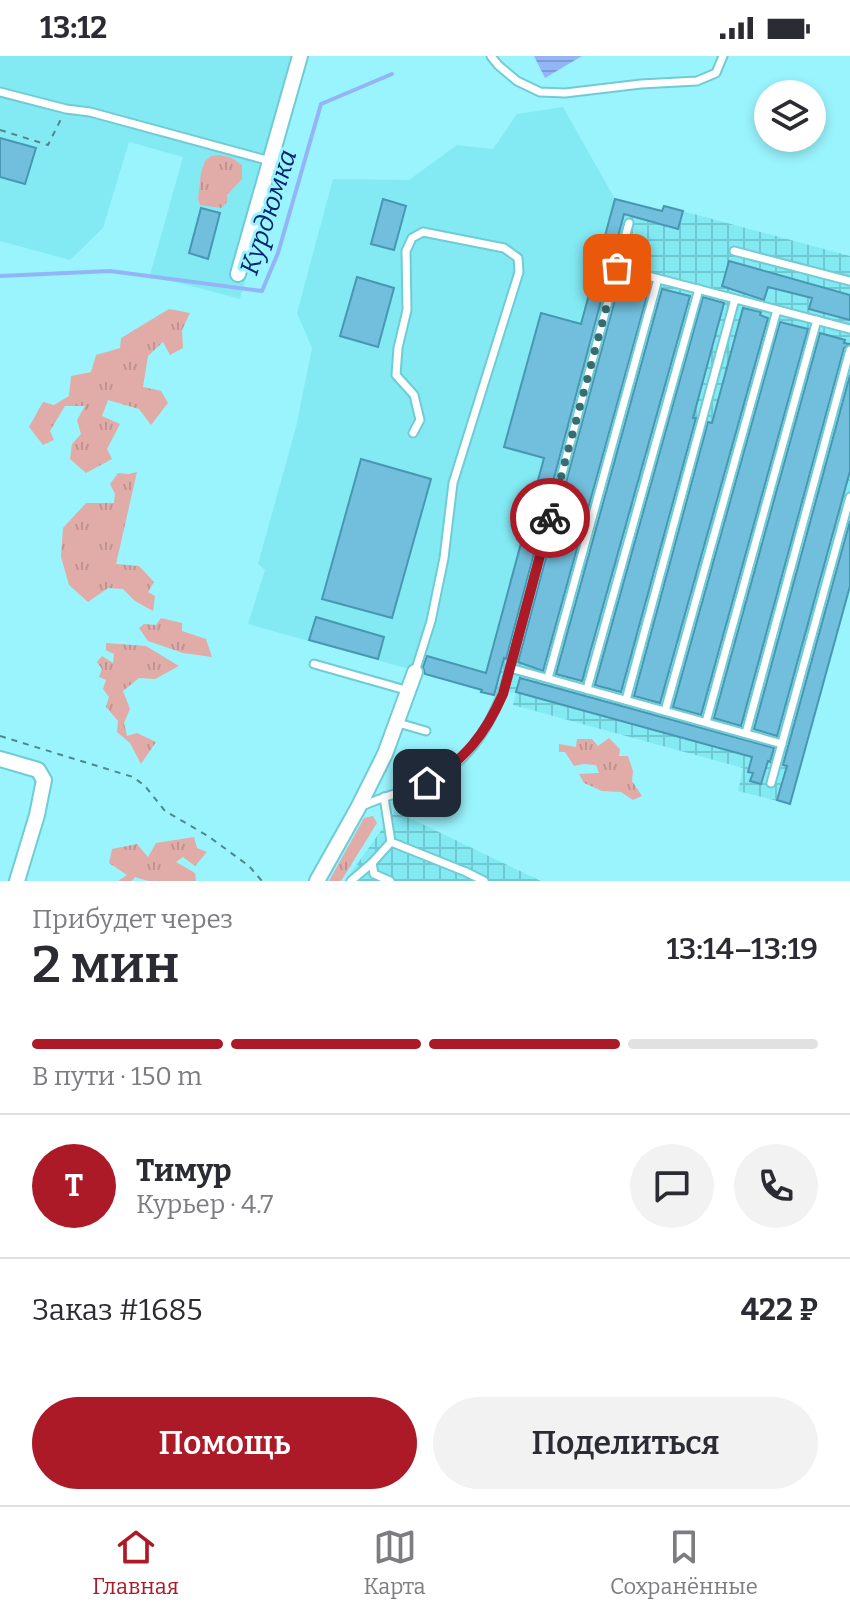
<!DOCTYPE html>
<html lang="ru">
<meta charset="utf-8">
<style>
body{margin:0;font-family:Bitter,serif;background:#f2f2f3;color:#2b2b33;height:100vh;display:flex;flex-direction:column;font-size:30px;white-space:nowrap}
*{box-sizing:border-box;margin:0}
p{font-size:26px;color:#7c7c81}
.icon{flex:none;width:44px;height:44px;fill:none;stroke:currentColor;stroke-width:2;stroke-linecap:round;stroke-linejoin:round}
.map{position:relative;height:825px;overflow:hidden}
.sheet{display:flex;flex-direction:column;background:#fff;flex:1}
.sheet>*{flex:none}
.tools{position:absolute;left:754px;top:24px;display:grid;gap:16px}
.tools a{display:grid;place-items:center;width:72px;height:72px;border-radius:50%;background:#fff;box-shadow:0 4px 12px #0003;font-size:40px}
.pin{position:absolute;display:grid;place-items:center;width:68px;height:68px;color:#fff;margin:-34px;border-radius:16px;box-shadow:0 4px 12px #0006}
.courier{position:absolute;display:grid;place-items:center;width:80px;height:80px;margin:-40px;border:6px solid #ad1a27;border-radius:50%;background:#fff;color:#222;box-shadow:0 2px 10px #0007}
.summary em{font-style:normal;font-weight:600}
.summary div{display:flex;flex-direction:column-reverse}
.summary{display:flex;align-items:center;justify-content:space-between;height:136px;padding:0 32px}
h1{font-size:52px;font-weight:600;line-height:60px}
.bar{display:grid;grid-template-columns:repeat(4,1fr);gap:12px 8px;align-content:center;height:96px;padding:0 32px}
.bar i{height:10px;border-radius:6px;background:#e1e1e2}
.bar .current{background:#ad1a27}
.bar p{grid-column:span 4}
.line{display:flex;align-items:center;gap:20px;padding:0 32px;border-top:2px solid #e1e1e2}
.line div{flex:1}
.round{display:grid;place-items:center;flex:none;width:84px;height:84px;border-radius:42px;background:#f2f2f3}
.primary-button{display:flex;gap:16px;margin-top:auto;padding:16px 32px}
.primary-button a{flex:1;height:92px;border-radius:48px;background:#ad1a27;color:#fff;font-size:32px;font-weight:600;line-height:92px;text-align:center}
.primary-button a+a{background:#f2f2f3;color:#2b2b33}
.status{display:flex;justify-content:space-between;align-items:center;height:56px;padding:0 40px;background:#fff;direction:ltr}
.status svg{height:22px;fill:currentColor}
.tabs{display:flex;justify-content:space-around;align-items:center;height:112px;border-top:2px solid #e1e1e2;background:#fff;font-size:22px;color:#7c7c81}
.tabs a{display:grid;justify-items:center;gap:4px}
.tabs .current{color:#ad1a27}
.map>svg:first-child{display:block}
.built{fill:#83eaf4}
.industrial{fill:url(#industrial-grid)}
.grass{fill:url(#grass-tufts)}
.water{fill:url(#water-rules)}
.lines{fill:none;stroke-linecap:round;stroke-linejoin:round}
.stream{stroke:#93b5f8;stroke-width:4}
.building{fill:#71bfdc;stroke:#4897b2;stroke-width:2}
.lane-casing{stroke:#71cbd4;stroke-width:11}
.street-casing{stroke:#71cbd4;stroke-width:18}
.path{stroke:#4d888d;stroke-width:2;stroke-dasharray:6 6;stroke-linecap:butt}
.lane{stroke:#fff;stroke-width:7}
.street{stroke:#fff;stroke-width:14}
.done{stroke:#396c71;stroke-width:8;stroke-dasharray:0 14.4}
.route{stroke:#ad1a27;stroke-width:10}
.labels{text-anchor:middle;stroke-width:6;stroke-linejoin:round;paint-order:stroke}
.water-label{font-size:26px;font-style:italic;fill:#07246f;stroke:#9af4fd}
</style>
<div class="status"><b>13:12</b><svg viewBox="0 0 49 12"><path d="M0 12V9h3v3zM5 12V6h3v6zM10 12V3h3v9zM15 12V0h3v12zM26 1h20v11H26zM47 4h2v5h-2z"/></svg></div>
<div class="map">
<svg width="850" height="825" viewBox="0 0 850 825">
<defs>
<pattern id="industrial-grid" width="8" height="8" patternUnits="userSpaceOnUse" patternTransform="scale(2)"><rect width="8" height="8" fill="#83eaf4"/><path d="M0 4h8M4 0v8" fill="none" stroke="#70c8d1"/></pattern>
<pattern id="grass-tufts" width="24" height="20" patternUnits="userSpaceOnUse" patternTransform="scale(2)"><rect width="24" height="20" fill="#e1aba7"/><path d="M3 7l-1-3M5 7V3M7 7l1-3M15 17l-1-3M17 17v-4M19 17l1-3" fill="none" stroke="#c09390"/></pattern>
<pattern id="water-rules" width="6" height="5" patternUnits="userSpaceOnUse" patternTransform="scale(2)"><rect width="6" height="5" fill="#93b5f8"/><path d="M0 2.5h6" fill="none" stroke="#7d9bd4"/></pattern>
</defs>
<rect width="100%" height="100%" fill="#9af4fd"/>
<g class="built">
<polygon points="0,0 309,0 240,243 150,219 183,101 129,86 103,172 70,204 0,185"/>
<polygon points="563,51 615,143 481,636 477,632 248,568 265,514 258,508 296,371 312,292 297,257 333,123 409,124 457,89 493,93 517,58"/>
</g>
<g class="industrial">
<polygon points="615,143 661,155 664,150 850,200 850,530 790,748 738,735 743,712 513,649 516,636 494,639 481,636"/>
<polygon points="395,755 541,825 345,825"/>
</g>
<g class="grass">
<polygon points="221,99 232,102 242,109 242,123 227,139 227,146 221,152 200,149 198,143 201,117 205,105 211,100"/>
<polygon points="169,253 190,257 182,274 183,292 170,299 163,286 148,300 143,331 161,335 168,347 151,369 139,353 108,344 102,360 120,368 107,393 112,403 86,417 70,403 72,388 81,378 77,364 85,350 65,350 50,375 54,384 43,389 29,371 43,346 54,349 69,340 71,320 91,316 96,299 120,292 121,282"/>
<polygon points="137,416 116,508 139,510 154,526 148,536 155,540 153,555 135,545 123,533 108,532 88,546 69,529 61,501 63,472 86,447 114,447 115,438 110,428 118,417 129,418"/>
<polygon points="161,562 182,567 182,575 206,583 212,601 183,597 148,585 139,572 144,568 156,569"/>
<polygon points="106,587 146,590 179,610 155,623 139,622 123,635 130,653 124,667 127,680 137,677 156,686 141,708 130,687 117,676 118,665 106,651 109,641 103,633 106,624 99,621 102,613 97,606 102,600 113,607 114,598 106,594"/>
<polygon points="609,682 620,693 619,700 628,700 633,715 632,725 642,740 633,744 621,736 602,735 584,727 579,718 599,717 596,709 583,708 574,710 565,696 559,696 559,688 576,691 577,683 592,683 598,690"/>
<polygon points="373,760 377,767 341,825 329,825 364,762"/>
<polygon points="194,781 197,792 207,796 195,810 183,801 176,806 195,817 196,825 148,825 135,821 132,825 118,825 127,819 109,807 112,793 137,788 148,801 156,787"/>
</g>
<polygon class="water" points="534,0 582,0 545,22"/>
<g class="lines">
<polyline class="stream" points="0,220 110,215 262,235 278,197 321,48 392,18"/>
</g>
<g class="building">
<polygon points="0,82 36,92 25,128 0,121"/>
<polygon points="383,143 406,150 394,194 371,188"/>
<polygon points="615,143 662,155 664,150 683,155 678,173 624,158 506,603 504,602 494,639 481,636 482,634 425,618 423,611 427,600 486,617 544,402 504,391 541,257 581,268"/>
<polygon points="201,152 220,157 208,203 189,197"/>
<polygon points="729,205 850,239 850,264 809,253 812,242 768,231 764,244 722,230"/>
<polygon points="357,221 394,232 378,291 340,280"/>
<polygon points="621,221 650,229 543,615 518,606"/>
<polygon points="662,233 690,240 582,625 556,618"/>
<polygon points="703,241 724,247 693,362 696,362 621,636 595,629"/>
<polygon points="743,252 761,256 760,259 768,262 660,647 634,640 708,366 712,367"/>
<polygon points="780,266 808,273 701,659 673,651"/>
<polygon points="820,277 845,284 844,287 850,288 844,292 741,670 714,662"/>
<polygon points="850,319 850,415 777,680 754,673"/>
<polygon points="361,403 431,423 392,562 322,543"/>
<polygon points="850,465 850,530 790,748 777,744 787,710 783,709"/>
<polygon points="316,561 384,581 378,603 309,584"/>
<polygon points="520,622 774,692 770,706 768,705 761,728 750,725 753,717 748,716 752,701 516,636"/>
</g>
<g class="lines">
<defs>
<g id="lane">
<polyline points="491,0 498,9 517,25 540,36 565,37 641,28 697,25 716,17 723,0"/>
<polyline points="0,36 66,53 90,56 270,105"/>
<polyline points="734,195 850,225"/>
<polyline points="617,212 850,273"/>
<polyline points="413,377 420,364 414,339 396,319 398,292 407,254 406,195 412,182 423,176 504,192 518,202 519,216 453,427 444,502 431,565 415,616"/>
<polyline points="314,608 409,635"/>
<polyline points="510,612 629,167"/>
<polyline points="548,622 658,223"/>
<polyline points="587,633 699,233"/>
<polyline points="626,644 735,243"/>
<polyline points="665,655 777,254"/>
<polyline points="706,666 817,264"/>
<polyline points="398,667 426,675"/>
<polyline points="746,677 850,294"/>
<polyline points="771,727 850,441"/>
<polyline points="384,741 391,786 466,816 484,825"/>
<path d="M360,751C381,741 403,736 424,728C472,708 497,659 510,612L782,688"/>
<polyline points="372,807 391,786"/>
<polyline points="351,825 372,807 374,818 390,825"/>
</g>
<g id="street">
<polyline points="238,218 300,0"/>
<polyline points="0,703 38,714 44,724 37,759 17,825"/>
<polyline points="317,825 358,752 385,698 415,616"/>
</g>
</defs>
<use href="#lane" class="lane-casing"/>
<use href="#street" class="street-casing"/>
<g class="path">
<polyline points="0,74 48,89 62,61"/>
<polyline points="0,680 133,721 145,730 165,755 208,780 249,810 262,825"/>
</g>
<use href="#lane" class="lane"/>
<use href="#street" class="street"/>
</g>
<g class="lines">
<polyline class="done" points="550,462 617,212"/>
<path class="route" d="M427,727C465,703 485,679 503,638L550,462"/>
</g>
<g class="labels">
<g class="water-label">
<text transform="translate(268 156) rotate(-72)" y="9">Курдюмка</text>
</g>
</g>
</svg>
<div class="tools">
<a><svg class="icon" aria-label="layers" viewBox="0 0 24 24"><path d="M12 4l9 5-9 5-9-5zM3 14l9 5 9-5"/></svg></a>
</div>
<div class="pin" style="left:617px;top:212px;background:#ea580c"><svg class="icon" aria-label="bag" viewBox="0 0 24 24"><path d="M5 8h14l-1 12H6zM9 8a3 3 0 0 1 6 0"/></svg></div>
<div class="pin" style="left:427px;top:727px;background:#1f2937"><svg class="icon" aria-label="home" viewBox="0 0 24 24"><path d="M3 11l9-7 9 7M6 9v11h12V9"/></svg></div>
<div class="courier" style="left:550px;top:462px"><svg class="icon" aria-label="bike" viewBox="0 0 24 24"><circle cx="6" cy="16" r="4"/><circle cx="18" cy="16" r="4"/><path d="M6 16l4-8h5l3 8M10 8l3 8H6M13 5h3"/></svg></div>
</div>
<section class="sheet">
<div class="summary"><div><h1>2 мин</h1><p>Прибудет через</p></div><em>13:14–13:19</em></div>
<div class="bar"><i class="current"></i><i class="current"></i><i class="current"></i><i></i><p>В пути · 150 m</p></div>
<div class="line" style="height:144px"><b class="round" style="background:#ad1a27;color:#fff">Т</b><div><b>Тимур</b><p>Курьер · 4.7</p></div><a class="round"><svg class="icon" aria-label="chat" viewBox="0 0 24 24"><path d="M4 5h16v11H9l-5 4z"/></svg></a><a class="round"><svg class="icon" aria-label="phone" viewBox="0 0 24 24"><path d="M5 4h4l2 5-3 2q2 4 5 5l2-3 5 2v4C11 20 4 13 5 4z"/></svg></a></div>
<div class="line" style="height:104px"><div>Заказ #1685</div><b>422 ₽</b></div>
<div class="primary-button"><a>Помощь</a><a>Поделиться</a></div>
</section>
<nav class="tabs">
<a class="current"><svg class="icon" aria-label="home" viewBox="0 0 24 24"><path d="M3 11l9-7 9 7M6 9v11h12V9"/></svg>Главная</a>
<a><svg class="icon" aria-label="map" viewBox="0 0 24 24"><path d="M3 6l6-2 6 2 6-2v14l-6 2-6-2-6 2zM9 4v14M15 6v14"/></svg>Карта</a>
<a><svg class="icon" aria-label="saved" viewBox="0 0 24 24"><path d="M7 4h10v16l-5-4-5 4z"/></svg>Сохранённые</a>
</nav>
